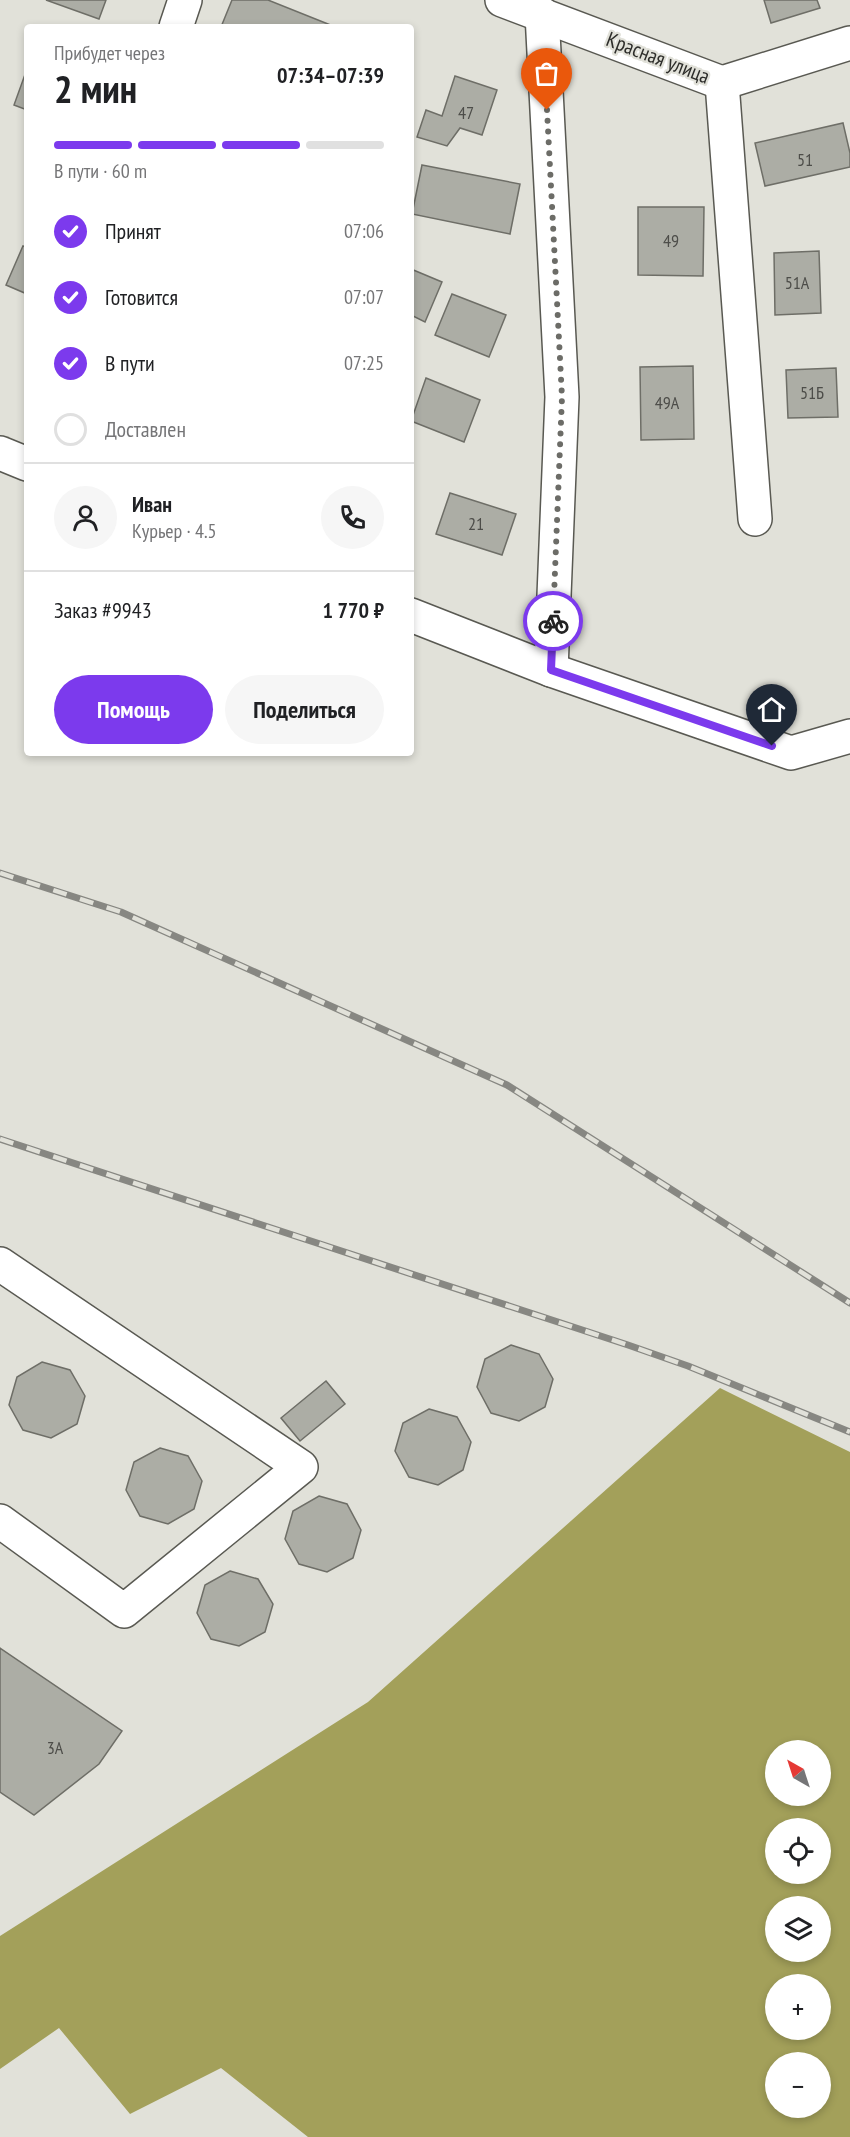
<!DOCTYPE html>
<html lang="ru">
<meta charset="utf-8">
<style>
body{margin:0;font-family:"PT Sans Narrow",sans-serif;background:#f6f6f6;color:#202124;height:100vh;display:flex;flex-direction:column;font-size:22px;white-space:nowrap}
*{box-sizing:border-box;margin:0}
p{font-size:20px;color:#757577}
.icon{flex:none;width:33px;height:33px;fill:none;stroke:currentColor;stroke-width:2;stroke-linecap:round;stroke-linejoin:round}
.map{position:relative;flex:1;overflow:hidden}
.details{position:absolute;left:24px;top:24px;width:390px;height:732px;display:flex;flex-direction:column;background:#fff;border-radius:6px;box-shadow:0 3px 9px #0003}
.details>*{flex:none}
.needle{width:39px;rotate:321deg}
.tools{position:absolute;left:765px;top:1740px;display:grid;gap:12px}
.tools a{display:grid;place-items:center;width:66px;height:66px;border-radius:50%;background:#fff;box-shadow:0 3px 9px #0003;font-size:30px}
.pin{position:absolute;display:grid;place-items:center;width:51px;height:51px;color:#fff;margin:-62px -26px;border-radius:50% 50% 50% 0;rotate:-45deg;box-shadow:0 0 6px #0007}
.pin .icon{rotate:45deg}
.courier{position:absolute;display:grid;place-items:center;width:60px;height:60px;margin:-30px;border:4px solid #7c3aed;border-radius:50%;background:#fff;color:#222;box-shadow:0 2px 8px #0007}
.headline em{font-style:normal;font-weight:600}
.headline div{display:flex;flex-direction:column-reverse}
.headline{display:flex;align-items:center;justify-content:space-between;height:102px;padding:0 30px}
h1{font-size:39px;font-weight:600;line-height:45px}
.bar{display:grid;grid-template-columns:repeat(4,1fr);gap:9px 6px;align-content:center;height:72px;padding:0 30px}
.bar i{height:8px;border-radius:4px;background:#e0e0e0}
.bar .current{background:#7c3aed}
.bar p{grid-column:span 4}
.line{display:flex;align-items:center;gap:15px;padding:0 30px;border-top:2px solid #e0e0e0}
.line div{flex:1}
.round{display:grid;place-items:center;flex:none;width:63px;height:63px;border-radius:32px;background:#f6f6f6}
ol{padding:0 30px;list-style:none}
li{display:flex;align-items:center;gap:18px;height:66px}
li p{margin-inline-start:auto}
li .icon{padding:6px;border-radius:50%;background:#7c3aed;color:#fff;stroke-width:4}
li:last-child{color:#757577}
li i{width:33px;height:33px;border:3px solid #e0e0e0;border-radius:50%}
.action{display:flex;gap:12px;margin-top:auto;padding:12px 30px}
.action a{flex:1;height:69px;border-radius:36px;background:#7c3aed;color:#fff;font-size:24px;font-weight:600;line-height:69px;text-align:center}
.action a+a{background:#f6f6f6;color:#202124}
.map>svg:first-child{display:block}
.forest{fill:#a3a05a;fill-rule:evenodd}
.building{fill:#acada5;stroke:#6e6e67;stroke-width:1.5}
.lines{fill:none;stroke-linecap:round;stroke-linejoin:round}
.minor-casing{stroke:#595952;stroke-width:36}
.minor{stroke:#fff;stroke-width:33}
.rail-casing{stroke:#878782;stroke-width:7}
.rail{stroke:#e1e1d9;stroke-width:4.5;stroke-dasharray:14;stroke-linecap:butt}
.done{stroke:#6c6c67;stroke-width:6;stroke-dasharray:0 10.8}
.route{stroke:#7c3aed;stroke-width:8}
.labels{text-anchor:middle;stroke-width:4.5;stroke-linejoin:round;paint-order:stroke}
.number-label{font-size:18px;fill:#4d4d49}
.street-label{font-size:21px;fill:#2d2d2a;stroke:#e1e1d9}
</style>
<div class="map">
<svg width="850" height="2137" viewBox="0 0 850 2137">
<rect width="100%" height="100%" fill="#e1e1d9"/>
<path class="forest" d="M720,1388L850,1452V2137H308L221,2068L130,2114L59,2028L0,2069V1936L368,1702ZM776,1750H820V1796H776ZM776,1828H820V1874H776ZM776,1906H820V1952H776ZM776,1984H820V2030H776ZM776,2062H820V2108H776Z"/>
<g class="building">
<polygon points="46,0 106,0 99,19"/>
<polygon points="232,0 268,0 333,26 221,27"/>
<polygon points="764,0 817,0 820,8 771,23"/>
<polygon points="27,69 27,110 14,105"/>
<polygon points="455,76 497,90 482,135 460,128 447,146 417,137 426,110 442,116"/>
<polygon points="843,123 850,153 850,167 765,186 755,143"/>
<polygon points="422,165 520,184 510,234 412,214"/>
<polygon points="638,207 704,207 703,276 638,275"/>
<polygon points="23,246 27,247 27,294 6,285"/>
<polygon points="819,251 821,313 775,315 774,253"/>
<polygon points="411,269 442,282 425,322 411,315"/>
<polygon points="452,294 506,315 489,357 435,335"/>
<polygon points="693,366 694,439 641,440 640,367"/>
<polygon points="836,368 838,417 788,418 786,370"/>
<polygon points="426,378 480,400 464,442 411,421"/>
<polygon points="450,493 516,514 502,555 436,534"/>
<polygon points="511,1345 539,1354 553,1379 545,1407 519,1421 491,1413 477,1387 485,1359"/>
<polygon points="42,1362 70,1370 85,1396 77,1424 51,1438 23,1430 9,1405 17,1377"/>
<polygon points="326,1381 345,1404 300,1441 281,1418"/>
<polygon points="429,1409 457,1417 471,1442 463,1470 438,1485 409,1477 395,1451 403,1423"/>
<polygon points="160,1448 188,1456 202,1481 194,1509 168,1524 140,1516 126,1490 134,1462"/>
<polygon points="319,1496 347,1504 361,1530 353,1558 327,1572 299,1564 285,1539 293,1511"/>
<polygon points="230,1571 258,1579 273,1604 265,1632 239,1646 211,1639 197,1613 205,1585"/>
<polygon points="0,1648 122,1731 99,1764 34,1815 0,1792"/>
</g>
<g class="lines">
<defs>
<g id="minor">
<polyline points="502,0 722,83 850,43"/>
<polyline points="542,14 562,397 551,670"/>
<polyline points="176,27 185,0"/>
<polyline points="722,83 755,519"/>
<polyline points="0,453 27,464"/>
<polyline points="411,615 551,670 791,753 850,736"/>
<polyline points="0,1264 301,1467 124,1611 0,1521"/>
</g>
</defs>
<use href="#minor" class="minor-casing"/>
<use href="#minor" class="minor"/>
<defs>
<g id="rail">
<polyline points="0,873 121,912 507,1085 850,1303"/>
<polyline points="0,1139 628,1345 688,1366 850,1432"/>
</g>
</defs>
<use href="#rail" class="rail-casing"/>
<use href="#rail" class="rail"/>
</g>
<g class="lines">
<polyline class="done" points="547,110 562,397 553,621"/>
<polyline class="route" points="553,621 551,670 772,746"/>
</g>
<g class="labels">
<g class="number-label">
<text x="466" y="119">47</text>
<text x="805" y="166">51</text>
<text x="671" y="247">49</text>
<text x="797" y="289">51А</text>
<text x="812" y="399">51Б</text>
<text x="667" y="409">49А</text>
<text x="476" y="530">21</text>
<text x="55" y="1754">3А</text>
</g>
<g class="street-label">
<text transform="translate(658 58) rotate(21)" y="7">Красная улица</text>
</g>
</g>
</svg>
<div class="tools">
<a><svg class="needle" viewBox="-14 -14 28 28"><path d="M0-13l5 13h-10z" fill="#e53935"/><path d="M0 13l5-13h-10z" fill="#757577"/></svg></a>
<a><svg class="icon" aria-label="locate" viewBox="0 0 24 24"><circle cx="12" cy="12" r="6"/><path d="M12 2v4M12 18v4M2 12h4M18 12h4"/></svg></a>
<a><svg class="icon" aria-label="layers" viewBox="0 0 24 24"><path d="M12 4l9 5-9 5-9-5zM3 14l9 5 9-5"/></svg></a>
<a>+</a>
<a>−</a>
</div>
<div class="pin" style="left:547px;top:110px;background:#ea580c"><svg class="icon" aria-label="bag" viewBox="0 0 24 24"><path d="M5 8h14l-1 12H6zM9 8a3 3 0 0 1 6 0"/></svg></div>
<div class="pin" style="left:772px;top:746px;background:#1f2937"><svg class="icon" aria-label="home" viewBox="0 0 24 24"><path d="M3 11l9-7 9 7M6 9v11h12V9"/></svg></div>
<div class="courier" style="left:553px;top:621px"><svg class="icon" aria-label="bike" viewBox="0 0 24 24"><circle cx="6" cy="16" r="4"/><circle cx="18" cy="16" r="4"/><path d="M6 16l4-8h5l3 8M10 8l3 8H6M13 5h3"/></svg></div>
<section class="details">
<div class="headline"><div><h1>2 мин</h1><p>Прибудет через</p></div><em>07:34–07:39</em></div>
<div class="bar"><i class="current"></i><i class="current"></i><i class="current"></i><i></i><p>В пути · 60 m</p></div>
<ol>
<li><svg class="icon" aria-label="check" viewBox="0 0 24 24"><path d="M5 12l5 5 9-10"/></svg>Принят<p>07:06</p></li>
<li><svg class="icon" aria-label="check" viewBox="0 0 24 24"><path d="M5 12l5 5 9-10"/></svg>Готовится<p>07:07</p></li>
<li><svg class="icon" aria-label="check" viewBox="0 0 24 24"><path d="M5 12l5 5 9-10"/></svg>В пути<p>07:25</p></li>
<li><i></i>Доставлен</li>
</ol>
<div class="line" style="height:108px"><a class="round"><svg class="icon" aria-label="person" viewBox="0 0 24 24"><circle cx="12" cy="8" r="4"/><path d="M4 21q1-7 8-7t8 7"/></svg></a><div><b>Иван</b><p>Курьер · 4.5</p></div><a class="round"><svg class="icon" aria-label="phone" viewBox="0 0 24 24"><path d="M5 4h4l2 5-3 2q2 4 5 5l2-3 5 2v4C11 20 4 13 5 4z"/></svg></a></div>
<div class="line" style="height:78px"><div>Заказ #9943</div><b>1 770 ₽</b></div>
<div class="action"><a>Помощь</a><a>Поделиться</a></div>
</section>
</div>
